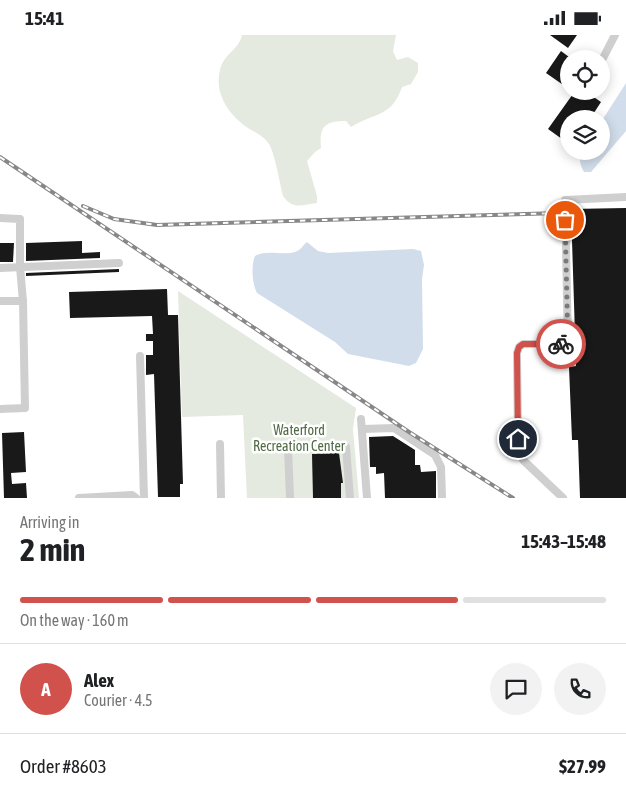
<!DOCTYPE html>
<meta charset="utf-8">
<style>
body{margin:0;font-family:"Asap Condensed",sans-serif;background:#f2f2f2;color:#202124;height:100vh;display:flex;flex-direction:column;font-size:19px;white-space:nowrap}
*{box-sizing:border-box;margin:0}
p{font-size:16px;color:#757577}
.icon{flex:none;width:28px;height:28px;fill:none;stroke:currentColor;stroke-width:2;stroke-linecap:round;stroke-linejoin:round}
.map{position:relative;height:463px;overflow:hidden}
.details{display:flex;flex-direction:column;background:#fff;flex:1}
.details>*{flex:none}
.buttons{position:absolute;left:560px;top:15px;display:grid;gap:10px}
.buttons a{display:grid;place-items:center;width:50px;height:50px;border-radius:50%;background:#fff;box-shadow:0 2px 12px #0003;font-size:25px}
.pin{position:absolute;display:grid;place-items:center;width:42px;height:42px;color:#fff;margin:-21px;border:2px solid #fff;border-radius:50%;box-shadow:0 1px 5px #0007}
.courier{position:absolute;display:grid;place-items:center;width:50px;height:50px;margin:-25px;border:4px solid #d1524c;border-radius:50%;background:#fff;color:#222;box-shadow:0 1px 6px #0007}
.summary em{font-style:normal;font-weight:700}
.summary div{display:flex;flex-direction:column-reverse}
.summary{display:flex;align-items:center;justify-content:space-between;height:85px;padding:0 20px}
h1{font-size:32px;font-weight:700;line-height:38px}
.bar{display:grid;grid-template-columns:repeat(4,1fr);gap:8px 5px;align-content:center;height:60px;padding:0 20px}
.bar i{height:6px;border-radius:4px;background:#e0e0e0}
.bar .selected{background:#d1524c}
.bar p{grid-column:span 4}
.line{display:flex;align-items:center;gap:12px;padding:0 20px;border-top:1px solid #e0e0e0}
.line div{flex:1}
.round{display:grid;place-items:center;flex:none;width:52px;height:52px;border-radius:26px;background:#f2f2f2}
.status{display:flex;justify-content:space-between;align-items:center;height:35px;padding:0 25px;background:#fff;direction:ltr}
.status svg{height:14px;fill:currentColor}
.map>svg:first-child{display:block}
.green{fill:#e4eadf}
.water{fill:#d1ddea}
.building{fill:#191919}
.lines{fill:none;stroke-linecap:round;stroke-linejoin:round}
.minor{stroke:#cfcfcf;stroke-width:8}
.rail-casing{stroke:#878787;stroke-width:4}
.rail{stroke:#fff;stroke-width:2;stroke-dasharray:5.5;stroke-linecap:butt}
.done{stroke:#7a7a7a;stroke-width:5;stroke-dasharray:0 9}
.route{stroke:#d1524c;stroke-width:6}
.labels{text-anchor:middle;stroke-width:5;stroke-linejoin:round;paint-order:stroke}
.park-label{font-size:14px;fill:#516944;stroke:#fff}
</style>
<div class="status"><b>15:41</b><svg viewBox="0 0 49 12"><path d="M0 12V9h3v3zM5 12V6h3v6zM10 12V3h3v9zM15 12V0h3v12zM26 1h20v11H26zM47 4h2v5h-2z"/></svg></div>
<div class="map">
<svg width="626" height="463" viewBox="0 0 626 463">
<rect width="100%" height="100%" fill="#fff"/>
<g class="green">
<path d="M242,0H396L393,16L397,25L408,22L418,28V37L411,49L402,52C391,83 375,77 351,92L346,86C325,86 319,91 321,113L315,117L307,126L317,161V168C302,170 293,175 283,161C280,149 275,119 269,109C265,102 255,97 248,93C229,80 214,59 220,35C224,18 239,15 242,0Z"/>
<polygon points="178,256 356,373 353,394 359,463 247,463 243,380 182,382"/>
</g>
<g class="water">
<path d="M626,48V96L591,137H584C580,129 578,124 583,116H601V87Z"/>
<path d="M307,207L318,216L328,218L413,214L421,216L424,230L422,244L423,314L416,328L409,331L348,319L335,307L257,258C252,249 251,230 255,221C267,213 286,223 299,215C302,213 304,209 307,207Z"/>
</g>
<g class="building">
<polygon points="550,0 577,0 568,13"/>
<polygon points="561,16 569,22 569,54 546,38"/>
<polygon points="575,56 585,56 601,67 590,84 569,84 569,109 548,94"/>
<polygon points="626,173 626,463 580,463 578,405 572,405 569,332 576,331 571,174"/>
<polygon points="82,206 82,218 100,217 100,223 26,226 26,208"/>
<polygon points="0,208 14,208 13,227 0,227"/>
<polygon points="119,234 119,237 26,241 26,238"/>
<polygon points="167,254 168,280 178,280 183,449 180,449 180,462 158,462 154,339 146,340 146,320 153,320 153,306 146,306 146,299 153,299 152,281 70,283 69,257"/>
<polygon points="24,397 26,437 11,438 12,449 26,448 27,463 4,463 2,398"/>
<polygon points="393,401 415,415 415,430 420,430 421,437 436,436 436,463 385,463 384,438 376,439 376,432 370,432 369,402"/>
<polygon points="339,418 343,448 341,448 341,463 313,463 312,419"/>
</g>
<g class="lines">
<g class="minor">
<polyline points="601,27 615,0"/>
<polyline points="0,183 20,184 20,232 23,266"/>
<polyline points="0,233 119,228"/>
<polyline points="0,266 23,266 25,373 0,374"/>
<polyline points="140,321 144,463"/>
<polyline points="361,384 367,463"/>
<polyline points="363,394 394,393 435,420 441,432 442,463"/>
<polyline points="220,409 221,463"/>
<polyline points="79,463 132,460 136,463"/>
<polyline points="290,463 288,414 346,412 350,463"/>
<polyline points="563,463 523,425 518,404 517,318 519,312 523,309 568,309 565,165 626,162"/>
</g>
<defs>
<g id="rail">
<polyline points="0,122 409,397 513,463"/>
<polyline points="83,171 114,184 157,190 560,178"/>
</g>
</defs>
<use href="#rail" class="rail-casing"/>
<use href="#rail" class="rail"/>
</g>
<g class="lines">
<polyline class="done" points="561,309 568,309 565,185"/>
<polyline class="route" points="518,404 517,318 519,312 523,309 561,309"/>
</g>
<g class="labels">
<g class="park-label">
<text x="299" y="400">Waterford<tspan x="299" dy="16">Recreation Center</tspan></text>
</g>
</g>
</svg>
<div class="buttons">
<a><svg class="icon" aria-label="locate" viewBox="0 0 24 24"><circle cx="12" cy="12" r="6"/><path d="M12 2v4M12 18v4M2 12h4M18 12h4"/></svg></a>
<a><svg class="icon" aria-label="layers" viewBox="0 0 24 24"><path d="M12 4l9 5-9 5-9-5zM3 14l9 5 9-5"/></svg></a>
</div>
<div class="pin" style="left:565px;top:185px;background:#ea580c"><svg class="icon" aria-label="bag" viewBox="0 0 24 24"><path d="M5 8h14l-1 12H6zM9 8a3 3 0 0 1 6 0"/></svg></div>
<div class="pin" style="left:518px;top:404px;background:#1f2937"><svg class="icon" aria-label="home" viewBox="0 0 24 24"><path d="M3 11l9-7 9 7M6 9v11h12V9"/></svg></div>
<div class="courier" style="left:561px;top:309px"><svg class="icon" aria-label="bike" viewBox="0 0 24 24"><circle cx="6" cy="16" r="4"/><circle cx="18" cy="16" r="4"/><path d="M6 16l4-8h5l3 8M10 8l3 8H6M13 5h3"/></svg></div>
</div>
<section class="details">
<div class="summary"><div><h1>2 min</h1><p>Arriving in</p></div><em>15:43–15:48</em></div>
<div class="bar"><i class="selected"></i><i class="selected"></i><i class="selected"></i><i></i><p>On the way · 160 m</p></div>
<div class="line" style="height:90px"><b class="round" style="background:#d1524c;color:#fff">A</b><div><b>Alex</b><p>Courier · 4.5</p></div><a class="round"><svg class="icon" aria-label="chat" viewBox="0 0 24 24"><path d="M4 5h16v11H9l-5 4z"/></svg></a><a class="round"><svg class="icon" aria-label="phone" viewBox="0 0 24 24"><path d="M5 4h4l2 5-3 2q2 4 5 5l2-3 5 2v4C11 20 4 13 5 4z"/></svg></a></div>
<div class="line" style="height:65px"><div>Order #8603</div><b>$27.99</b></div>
</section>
